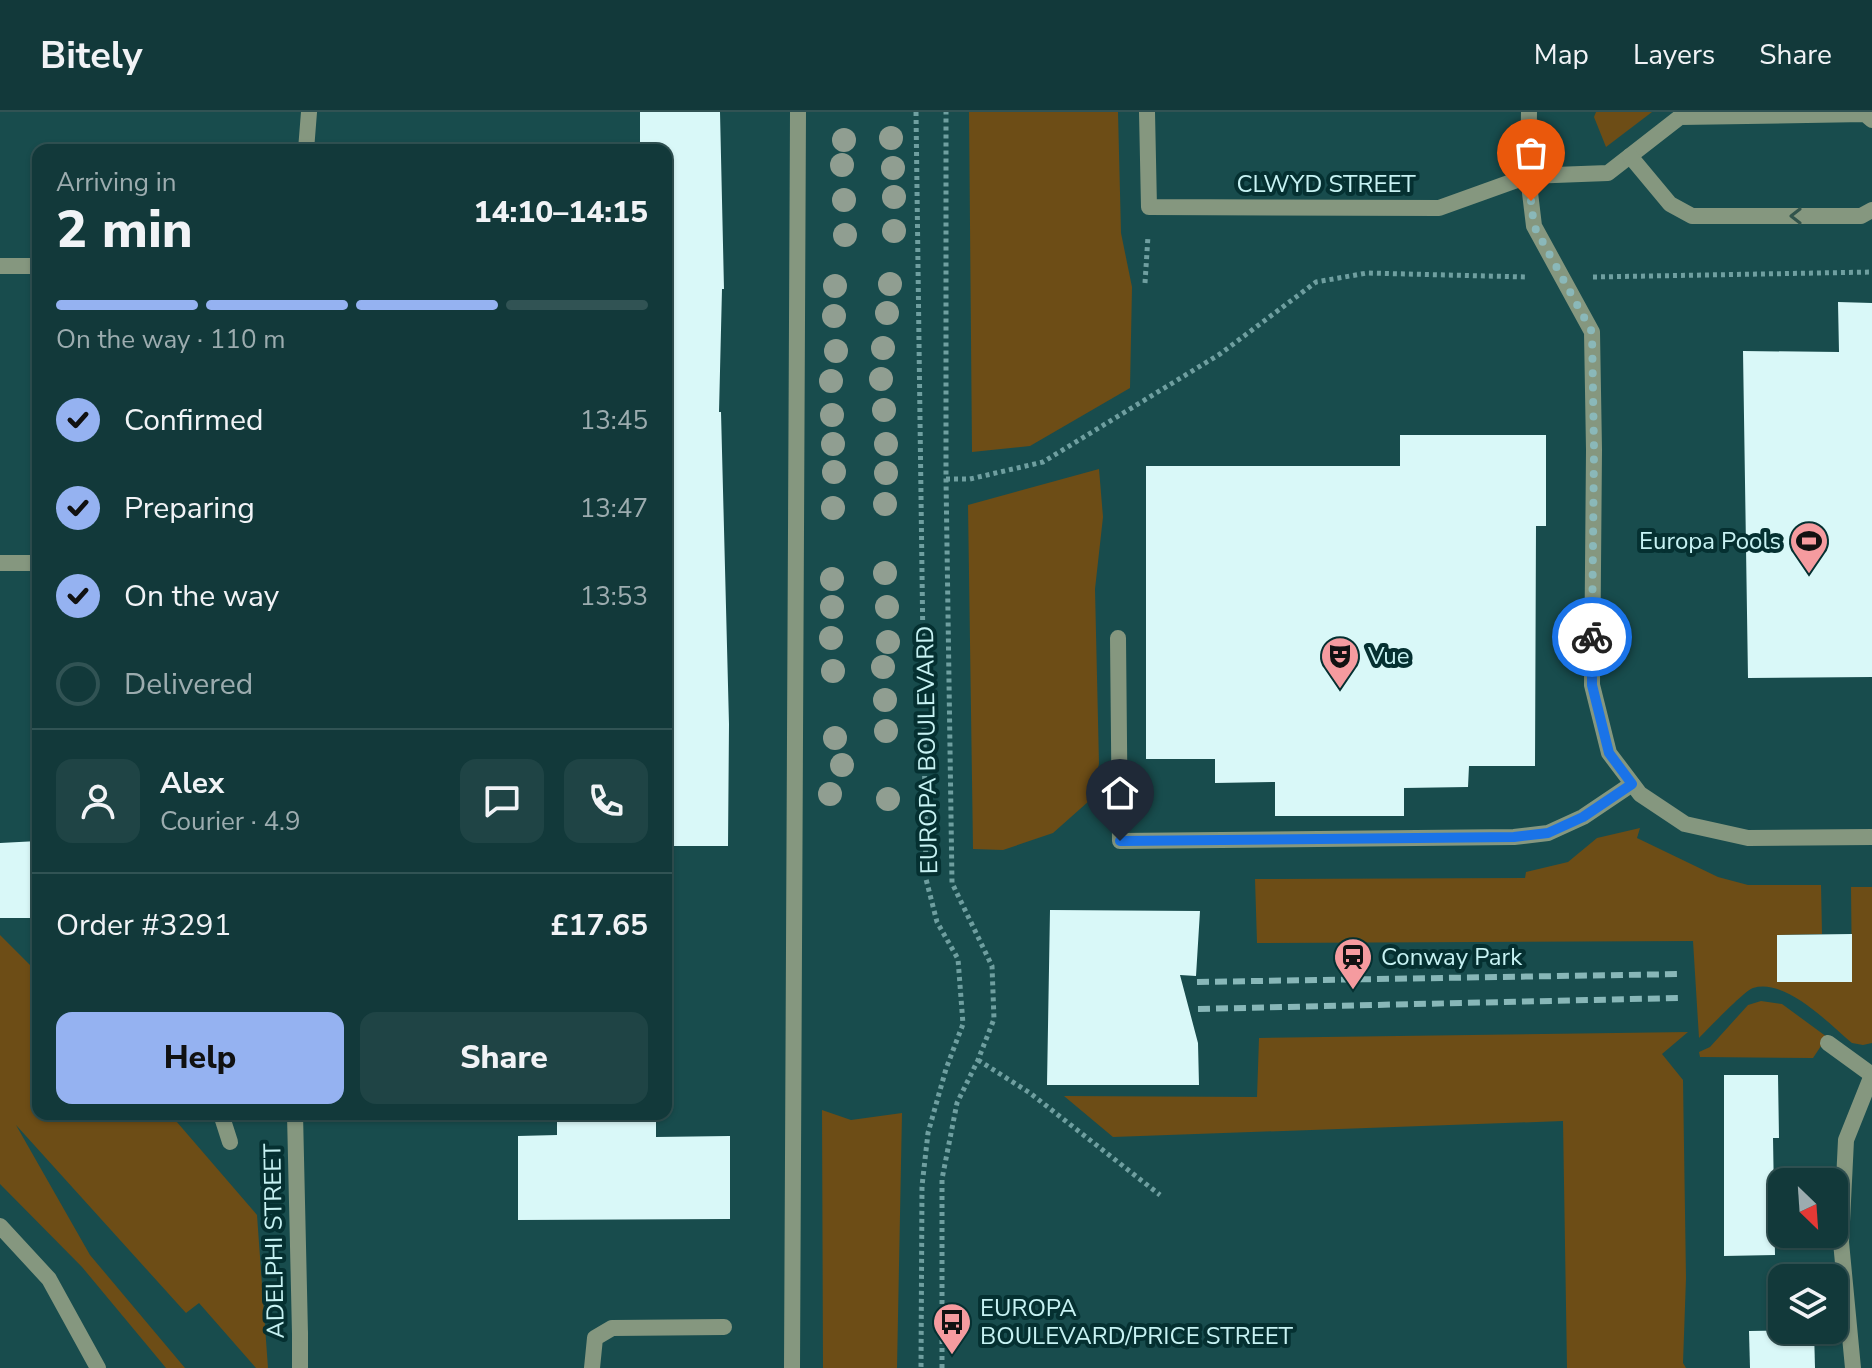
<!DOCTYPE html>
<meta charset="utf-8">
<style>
body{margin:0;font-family:"Nunito Sans",sans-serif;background:#1f4445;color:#f1f3f6;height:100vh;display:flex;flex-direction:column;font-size:30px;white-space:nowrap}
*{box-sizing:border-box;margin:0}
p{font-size:26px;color:#9cacaf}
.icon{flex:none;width:44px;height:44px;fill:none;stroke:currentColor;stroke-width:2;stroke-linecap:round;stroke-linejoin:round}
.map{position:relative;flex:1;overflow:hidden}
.panel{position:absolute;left:32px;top:32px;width:640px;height:976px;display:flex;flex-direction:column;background:#12393a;border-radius:16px;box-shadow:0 2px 6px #0004,0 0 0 2px #315354}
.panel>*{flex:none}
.needle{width:52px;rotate:155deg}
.buttons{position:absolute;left:1768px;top:1056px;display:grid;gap:16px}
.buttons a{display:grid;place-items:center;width:80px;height:80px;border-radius:16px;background:#12393a;box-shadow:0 2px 6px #0004,0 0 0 2px #315354;font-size:40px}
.pin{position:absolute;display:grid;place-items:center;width:68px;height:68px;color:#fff;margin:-82px -34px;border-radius:50% 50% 50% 0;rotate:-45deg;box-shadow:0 0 8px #0007}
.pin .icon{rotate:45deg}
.courier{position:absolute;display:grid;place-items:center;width:80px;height:80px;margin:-40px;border:6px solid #1a73e8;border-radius:50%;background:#fff;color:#222;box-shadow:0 2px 10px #0007}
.headline em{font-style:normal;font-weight:800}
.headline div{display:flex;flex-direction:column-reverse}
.headline{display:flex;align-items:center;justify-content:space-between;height:136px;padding:0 24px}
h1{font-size:52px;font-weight:800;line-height:60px}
.bar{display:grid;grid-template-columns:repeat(4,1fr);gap:12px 8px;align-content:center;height:96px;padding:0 24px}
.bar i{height:10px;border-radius:6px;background:#315354}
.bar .selected{background:#95b2f1}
.bar p{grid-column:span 4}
.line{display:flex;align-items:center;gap:20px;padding:0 24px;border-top:2px solid #315354}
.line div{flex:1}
.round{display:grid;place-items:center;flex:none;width:84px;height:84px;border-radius:16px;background:#1f4445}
ol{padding:0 24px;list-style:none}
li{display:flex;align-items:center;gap:24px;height:88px}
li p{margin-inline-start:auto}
li .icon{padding:8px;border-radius:50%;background:#95b2f1;color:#111;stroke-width:4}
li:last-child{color:#9cacaf}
li i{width:44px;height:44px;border:4px solid #315354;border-radius:50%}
.action{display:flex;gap:16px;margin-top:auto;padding:16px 24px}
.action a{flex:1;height:92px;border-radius:16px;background:#95b2f1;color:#111;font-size:32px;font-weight:800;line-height:92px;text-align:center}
.action a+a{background:#1f4445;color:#f1f3f6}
header{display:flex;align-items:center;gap:48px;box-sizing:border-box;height:112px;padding:0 40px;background:#12393a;border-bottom:2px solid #315354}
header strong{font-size:38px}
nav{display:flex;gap:44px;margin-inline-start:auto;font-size:28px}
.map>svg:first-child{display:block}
.green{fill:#6d4d16}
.building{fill:#d9f8f8}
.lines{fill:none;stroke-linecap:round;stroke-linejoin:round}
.path{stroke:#6f9fa0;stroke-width:5;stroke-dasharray:4 4;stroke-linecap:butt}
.service{stroke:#85977f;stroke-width:16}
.pedestrian{stroke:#85977f;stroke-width:16}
.minor{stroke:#85977f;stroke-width:16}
.rail{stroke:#88b7b8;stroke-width:6;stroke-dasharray:12 6;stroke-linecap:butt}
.tree{fill:#909e91}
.oneway{stroke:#32544c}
.done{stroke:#8ab8b9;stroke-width:8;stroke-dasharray:0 14.4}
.route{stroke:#1a73e8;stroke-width:10}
.labels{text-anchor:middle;stroke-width:8;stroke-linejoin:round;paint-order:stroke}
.street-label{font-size:24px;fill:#c7f2f3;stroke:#053031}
.poi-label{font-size:24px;fill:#c7f2f3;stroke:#053031;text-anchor:start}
</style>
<header>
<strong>Bitely</strong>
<nav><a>Map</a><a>Layers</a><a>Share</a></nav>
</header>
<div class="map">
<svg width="1872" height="1256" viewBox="0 0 1872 1256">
<rect width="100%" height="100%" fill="#184c4d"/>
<g class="green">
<polygon points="969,0 1118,0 1121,121 1132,175 1130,276 1030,334 972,340"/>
<polygon points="1596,0 1652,0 1606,35 1594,5"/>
<polygon points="1099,357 1103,405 1095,477 1099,652 1089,689 1053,721 1003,738 973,737 968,393"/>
<path d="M1640,716L1637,726L1718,765L1748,773H1821L1822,822L1777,823L1778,870H1852L1851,775H1872V931L1863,933L1852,931C1828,911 1786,866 1753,876C1744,879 1708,917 1699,926L1693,829L1257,831L1255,767L1525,766L1526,760L1568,750L1597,726Z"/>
<polygon points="0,823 38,861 38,1002 170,1002 257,1103 268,1256 256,1256 199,1191 186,1201 16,1013 90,1143 185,1256 166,1256 82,1155 0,1072"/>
<polygon points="1761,889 1782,892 1827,925 1813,946 1700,945 1699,940 1710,935 1748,893"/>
<polygon points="1688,920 1662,942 1683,968 1686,1166 1683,1251 1686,1256 1567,1256 1563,1009 1113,1025 1064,984 1257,985 1259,926"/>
<polygon points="822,998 851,1008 902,1001 897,1256 823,1256"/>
</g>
<g class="building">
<polygon points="640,0 720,0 724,177 722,177 719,300 721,300 729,612 728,734 666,734 666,38 640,38"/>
<polygon points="1838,190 1872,191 1872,565 1748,566 1743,239 1839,240"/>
<polygon points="1400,323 1546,323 1546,414 1536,414 1535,654 1469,654 1468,675 1404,676 1404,704 1275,704 1275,670 1215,671 1215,647 1146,647 1146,354 1400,354"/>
<polygon points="38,729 38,806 0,806 0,731"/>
<polygon points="1050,798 1200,799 1196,864 1180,863 1198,931 1199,973 1047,973"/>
<polygon points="1852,822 1852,870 1777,870 1777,823"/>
<polygon points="1724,963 1778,963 1779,1026 1773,1026 1775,1143 1724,1144"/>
<polygon points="557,1002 656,1002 656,1025 730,1024 730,1107 518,1108 518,1024 557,1023"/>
<polygon points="1814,1218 1815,1256 1750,1256 1749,1219"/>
</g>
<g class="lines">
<g class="path">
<polyline points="916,0 926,767 937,810 958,847 963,912 946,957 928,1021 922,1074 921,1256"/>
<polyline points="1593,165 1872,160"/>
<polyline points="1145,171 1148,124"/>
<polyline points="946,367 970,367 1043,350 1220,242 1316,170 1367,161 1527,165"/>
<polyline points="978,948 1030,981 1160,1083"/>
<polyline points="942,1256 942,1067 957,991 978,948 994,907 992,854 952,771 946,367 946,0"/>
</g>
<g class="service">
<polyline points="1147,0 1149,95 1439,96 1528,64 1529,0"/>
<polyline points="1872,8 1865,2 1680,5 1608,61 1528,64 1534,114 1592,220 1594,338 1592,573 1609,641 1640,682 1685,712 1748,726 1872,725"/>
<polyline points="1630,44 1670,92 1692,104 1861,104 1872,98"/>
<polyline points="1118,526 1120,729 1514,725 1548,721 1583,705 1632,672"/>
<polyline points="221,1002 230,1030"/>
<polyline points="0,1114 49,1167 98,1256"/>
<polyline points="592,1256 595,1226 612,1216 724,1215"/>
</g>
<polyline class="pedestrian" points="300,1256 300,1222"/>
<g class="minor">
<polyline points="306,38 309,0"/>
<polyline points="0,154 38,154"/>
<polyline points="0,451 38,451"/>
<polyline points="1828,931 1872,963"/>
<polyline points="295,1002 300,1222"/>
<polyline points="792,1256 798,0"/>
<polyline points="1853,1256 1841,1130 1846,1028 1872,963"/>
</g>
<g class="rail">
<polyline points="1197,870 1682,862"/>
<polyline points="1198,897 1679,886"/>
</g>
</g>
<g class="tree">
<circle cx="891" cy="26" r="12"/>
<circle cx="844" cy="28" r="12"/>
<circle cx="842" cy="53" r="12"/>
<circle cx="893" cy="56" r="12"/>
<circle cx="894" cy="85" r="12"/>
<circle cx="844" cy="88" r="12"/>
<circle cx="894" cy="119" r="12"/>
<circle cx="845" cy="123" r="12"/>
<circle cx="890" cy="172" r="12"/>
<circle cx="835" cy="174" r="12"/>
<circle cx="887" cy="201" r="12"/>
<circle cx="834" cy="204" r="12"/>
<circle cx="883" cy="236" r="12"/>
<circle cx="836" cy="239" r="12"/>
<circle cx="881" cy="267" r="12"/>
<circle cx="831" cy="269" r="12"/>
<circle cx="884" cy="298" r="12"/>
<circle cx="832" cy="303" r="12"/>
<circle cx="833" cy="332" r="12"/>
<circle cx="886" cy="332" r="12"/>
<circle cx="834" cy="360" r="12"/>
<circle cx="886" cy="361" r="12"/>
<circle cx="885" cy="392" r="12"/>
<circle cx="833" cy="396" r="12"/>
<circle cx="885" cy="461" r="12"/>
<circle cx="832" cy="467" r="12"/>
<circle cx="832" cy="495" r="12"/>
<circle cx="887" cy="495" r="12"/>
<circle cx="831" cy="526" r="12"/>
<circle cx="888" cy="530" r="12"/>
<circle cx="883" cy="555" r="12"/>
<circle cx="833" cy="559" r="12"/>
<circle cx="885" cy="588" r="12"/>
<circle cx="886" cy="619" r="12"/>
<circle cx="835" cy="626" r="12"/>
<circle cx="842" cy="653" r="12"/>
<circle cx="830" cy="682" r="12"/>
<circle cx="888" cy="687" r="12"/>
</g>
<defs><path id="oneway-chevron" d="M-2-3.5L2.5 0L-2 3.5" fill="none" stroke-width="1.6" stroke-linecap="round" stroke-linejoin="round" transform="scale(2)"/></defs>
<use class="oneway" href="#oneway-chevron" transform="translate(1796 104) rotate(-180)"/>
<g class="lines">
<polyline class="done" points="1531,89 1534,114 1592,220 1594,338 1592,525"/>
<polyline class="route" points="1120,729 1514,725 1548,721 1583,705 1632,672 1609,641 1592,573 1592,525"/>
</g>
<defs>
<symbol id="stadium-pin" viewBox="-11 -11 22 30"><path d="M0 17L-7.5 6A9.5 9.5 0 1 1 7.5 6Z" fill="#f59b9f" stroke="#053031"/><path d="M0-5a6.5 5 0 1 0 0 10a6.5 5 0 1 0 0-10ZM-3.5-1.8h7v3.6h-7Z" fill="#111"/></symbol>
<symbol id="theatre-pin" viewBox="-11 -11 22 30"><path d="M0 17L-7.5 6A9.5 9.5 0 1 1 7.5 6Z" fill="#f59b9f" stroke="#053031"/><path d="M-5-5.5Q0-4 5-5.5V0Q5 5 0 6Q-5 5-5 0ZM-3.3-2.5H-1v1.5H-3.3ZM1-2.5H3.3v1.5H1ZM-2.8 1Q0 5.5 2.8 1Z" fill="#111"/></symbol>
<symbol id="station-pin" viewBox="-11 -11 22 30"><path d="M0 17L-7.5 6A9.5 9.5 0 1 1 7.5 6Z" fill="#f59b9f" stroke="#053031"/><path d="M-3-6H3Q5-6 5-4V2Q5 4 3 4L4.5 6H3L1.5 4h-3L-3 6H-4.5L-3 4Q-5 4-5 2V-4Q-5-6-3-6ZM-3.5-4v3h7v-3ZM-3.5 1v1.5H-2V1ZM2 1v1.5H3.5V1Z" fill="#111"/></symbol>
<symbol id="bus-pin" viewBox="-11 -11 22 30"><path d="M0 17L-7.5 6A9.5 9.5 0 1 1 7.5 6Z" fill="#f59b9f" stroke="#053031"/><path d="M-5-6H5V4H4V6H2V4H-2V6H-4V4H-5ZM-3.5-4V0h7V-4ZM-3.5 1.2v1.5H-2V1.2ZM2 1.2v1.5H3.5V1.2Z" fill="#111"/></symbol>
</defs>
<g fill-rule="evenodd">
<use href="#stadium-pin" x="1787" y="407" width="44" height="60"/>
<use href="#theatre-pin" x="1318" y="522" width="44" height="60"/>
<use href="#station-pin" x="1331" y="823" width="44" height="60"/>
<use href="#bus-pin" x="930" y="1188" width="44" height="60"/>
</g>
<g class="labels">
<g class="street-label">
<text x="1326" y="80">CLWYD STREET</text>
<text transform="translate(927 638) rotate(-91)" y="8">EUROPA BOULEVARD</text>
<text transform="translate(274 1129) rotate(-91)" y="8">ADELPHI STREET</text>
</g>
<g class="poi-label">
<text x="1781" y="437" text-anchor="end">Europa Pools</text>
<text x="1368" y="552">Vue</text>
<text x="1381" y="853">Conway Park</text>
<text x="980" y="1204">EUROPA<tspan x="980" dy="28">BOULEVARD/PRICE STREET</tspan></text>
</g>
</g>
</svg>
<div class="buttons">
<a><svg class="needle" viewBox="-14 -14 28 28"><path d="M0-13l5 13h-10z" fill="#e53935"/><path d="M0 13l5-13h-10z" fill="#9cacaf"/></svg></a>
<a><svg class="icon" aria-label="layers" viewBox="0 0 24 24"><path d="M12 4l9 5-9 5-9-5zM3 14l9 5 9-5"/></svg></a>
</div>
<div class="pin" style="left:1531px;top:89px;background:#ea580c"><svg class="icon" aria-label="bag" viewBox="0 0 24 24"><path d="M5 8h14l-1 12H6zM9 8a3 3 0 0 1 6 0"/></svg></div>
<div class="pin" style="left:1120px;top:729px;background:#1f2937"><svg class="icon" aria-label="home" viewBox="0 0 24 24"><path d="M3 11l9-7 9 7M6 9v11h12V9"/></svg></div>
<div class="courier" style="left:1592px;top:525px"><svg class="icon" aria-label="bike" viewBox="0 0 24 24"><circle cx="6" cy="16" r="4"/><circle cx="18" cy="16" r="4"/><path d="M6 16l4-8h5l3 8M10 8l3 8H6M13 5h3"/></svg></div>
<section class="panel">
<div class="headline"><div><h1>2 min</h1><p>Arriving in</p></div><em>14:10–14:15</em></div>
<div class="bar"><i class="selected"></i><i class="selected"></i><i class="selected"></i><i></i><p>On the way · 110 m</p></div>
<ol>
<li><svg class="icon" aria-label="check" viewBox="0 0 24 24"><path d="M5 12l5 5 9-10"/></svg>Confirmed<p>13:45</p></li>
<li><svg class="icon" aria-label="check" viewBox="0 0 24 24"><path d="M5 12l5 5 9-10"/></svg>Preparing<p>13:47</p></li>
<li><svg class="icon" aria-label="check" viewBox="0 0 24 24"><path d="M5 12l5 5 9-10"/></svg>On the way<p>13:53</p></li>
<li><i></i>Delivered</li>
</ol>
<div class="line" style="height:144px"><a class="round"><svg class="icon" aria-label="person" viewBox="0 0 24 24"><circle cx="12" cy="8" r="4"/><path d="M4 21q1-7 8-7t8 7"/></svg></a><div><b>Alex</b><p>Courier · 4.9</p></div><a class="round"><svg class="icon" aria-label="chat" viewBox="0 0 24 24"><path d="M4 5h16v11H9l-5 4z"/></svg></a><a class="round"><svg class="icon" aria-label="phone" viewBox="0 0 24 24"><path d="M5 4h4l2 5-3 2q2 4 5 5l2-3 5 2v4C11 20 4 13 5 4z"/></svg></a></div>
<div class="line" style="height:104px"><div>Order #3291</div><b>£17.65</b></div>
<div class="action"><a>Help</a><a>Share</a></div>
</section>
</div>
